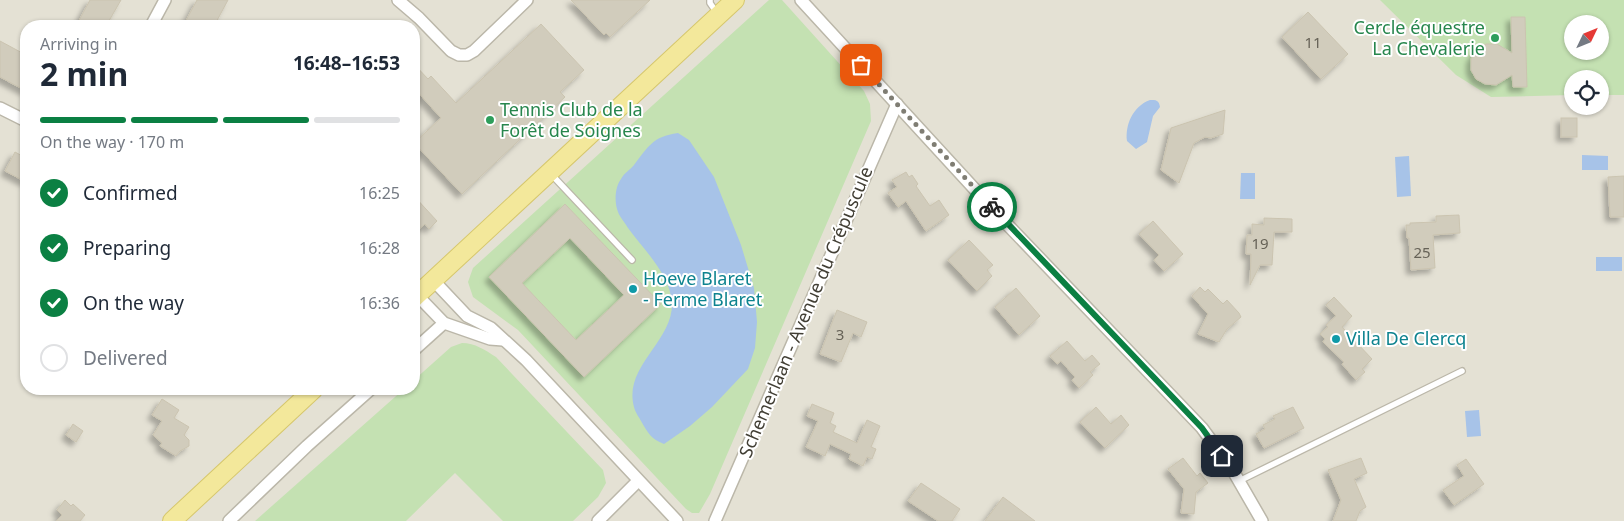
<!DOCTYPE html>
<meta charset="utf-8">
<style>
body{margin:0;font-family:"Noto Sans",sans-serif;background:#f6f6f7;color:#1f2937;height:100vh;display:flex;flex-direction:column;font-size:19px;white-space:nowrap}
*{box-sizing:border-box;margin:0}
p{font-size:16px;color:#747a83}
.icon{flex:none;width:28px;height:28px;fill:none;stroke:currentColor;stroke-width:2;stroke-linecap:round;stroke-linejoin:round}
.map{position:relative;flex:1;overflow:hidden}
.side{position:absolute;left:20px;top:20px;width:400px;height:375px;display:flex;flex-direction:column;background:#fff;border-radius:20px;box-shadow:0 1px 4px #0004}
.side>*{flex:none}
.needle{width:32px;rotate:47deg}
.buttons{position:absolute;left:1564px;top:15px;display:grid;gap:10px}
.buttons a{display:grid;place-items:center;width:45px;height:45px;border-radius:50%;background:#fff;box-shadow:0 1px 4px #0004;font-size:25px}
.pin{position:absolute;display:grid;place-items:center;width:42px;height:42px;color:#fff;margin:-21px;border-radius:10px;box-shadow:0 2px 8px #0006}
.courier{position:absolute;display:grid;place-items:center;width:50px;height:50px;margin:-25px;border:4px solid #0b8043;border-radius:50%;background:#fff;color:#222;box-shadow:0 1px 6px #0007}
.head em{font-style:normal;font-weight:700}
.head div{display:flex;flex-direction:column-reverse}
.head{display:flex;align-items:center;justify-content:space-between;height:85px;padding:0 20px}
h1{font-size:32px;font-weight:700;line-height:38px}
.bar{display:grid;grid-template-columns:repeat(4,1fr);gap:8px 5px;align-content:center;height:60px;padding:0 20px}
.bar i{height:6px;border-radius:4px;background:#e0e1e3}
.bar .selected{background:#0b8043}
.bar p{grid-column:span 4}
ol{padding:0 20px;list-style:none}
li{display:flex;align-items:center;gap:15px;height:55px}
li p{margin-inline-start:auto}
li .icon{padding:5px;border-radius:50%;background:#0b8043;color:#fff;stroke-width:4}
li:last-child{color:#747a83}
li i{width:28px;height:28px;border:2px solid #e0e1e3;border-radius:50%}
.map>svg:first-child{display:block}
.residential{fill:#e4e1d4;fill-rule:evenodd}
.green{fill:#c4e1b2;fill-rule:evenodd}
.water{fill:#a7c3e8}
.building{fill:#d1ccbc;stroke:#cbc4b0;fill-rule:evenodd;filter:url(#shadow)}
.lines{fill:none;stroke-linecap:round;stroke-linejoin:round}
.service-casing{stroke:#bbb7a9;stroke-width:8}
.minor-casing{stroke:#bbb7a9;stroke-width:14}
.primary-casing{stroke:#d6c76d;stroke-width:20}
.service{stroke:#fff;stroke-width:5.5}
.minor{stroke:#fff;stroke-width:11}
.primary{stroke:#f3e89b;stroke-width:18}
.done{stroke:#7f7d73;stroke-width:5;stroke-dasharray:0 9}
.route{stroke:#0b8043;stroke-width:6}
.leisure-dot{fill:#2e9e5b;stroke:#fff;stroke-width:2}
.culture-dot{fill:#0f9aa8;stroke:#fff;stroke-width:2}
.labels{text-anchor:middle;stroke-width:4;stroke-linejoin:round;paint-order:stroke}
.number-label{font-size:15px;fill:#666257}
.leisure-label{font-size:18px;fill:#27864d;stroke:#fff;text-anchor:end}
.culture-label{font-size:18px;fill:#0d838f;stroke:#fff;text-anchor:start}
.street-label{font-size:18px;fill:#423f35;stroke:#fff}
</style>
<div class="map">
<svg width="1624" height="521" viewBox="0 0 1624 521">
<defs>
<filter id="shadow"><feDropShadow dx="-4.5" dy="4.5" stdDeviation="2.5" flood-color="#0004"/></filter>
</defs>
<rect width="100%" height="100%" fill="#f0efe5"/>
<path class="residential" d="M0,0H1624V521H0ZM1572,24H1600V51H1572ZM26,26H414V389H26ZM1572,79H1600V106H1572Z"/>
<g class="green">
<polygon points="769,0 782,0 864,91 870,104 871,121 710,494 699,513 692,513 686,509 518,330 473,297 468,282 473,268"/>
<path d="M1380,0H1624V95H1600V79H1572V95L1491,97L1456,75ZM1572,24H1600V51H1572Z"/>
<path d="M462,343C475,343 485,350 496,357L603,470L606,483L598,497L573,521H503L455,473L406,521H255L404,389H414V380L451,347Z"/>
</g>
<g class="water">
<path d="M1150,100C1156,100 1159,100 1160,107L1153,116L1147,142L1136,149L1127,141C1125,125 1133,106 1150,100Z"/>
<path d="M678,133L689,140L714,177L741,245L754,288L757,322L755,348L748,369L712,407L690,426L664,444C651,439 648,433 641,421C639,417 635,412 634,407C623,366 673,342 672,303C670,274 644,250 628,228C625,223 620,217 618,212C614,202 615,187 621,179C624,173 630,170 634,165C649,146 652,137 678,133Z"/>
<polygon points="1582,155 1608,156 1608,170 1582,170"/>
<polygon points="1409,156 1411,196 1397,197 1395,157"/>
<polygon points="1241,173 1255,173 1255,199 1240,199"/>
<rect x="1596" y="257" width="26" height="14"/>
<polygon points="1479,410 1481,436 1467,437 1465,411"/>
</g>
<g class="building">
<polygon points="90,0 121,0 106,26 76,26"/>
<polygon points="197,0 228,0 214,26 183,26"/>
<polygon points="571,0 650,0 610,37 606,33 604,35"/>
<polygon points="1308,12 1348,54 1321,79 1282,37"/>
<polygon points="1511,17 1525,17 1527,87 1513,87 1512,75 1496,85 1485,84 1476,79 1471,70 1471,59 1477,49 1486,44 1497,44 1512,53"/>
<polygon points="541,24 584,70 560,92 565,97 462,194 414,143 441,118 414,88 414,64 428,79 431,76 456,103"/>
<polygon points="0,41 26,55 26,91 0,77"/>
<polygon points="1225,110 1223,134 1211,138 1205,137 1194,143 1179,183 1161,170 1171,128"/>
<rect x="1561" y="118" width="16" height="19"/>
<polygon points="15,152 26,158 26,182 5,171"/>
<polygon points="906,172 909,177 912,175 918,184 916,186 930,206 939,200 949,215 926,231 906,201 898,207 888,193 897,187 892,180"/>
<polygon points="1624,176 1624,217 1610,217 1608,177"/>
<polygon points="414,196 437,221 429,229 425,224 414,234"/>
<path d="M565,204L661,304L584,377L489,277ZM570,238L624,295L576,340L522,283Z"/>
<polygon points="1459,215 1460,233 1433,235 1435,268 1411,270 1409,238 1407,238 1406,225 1410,225 1410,223 1436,222 1436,216"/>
<polygon points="1264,218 1292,219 1292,232 1274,232 1272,265 1260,265 1250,285 1251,254 1246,254 1247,235 1252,235 1252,224 1264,225"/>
<polygon points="1153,221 1183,254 1164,271 1154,260 1159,255 1139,234"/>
<polygon points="969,240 993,265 987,270 992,276 977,291 948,260"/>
<polygon points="1200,287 1205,292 1208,289 1223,304 1227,300 1239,313 1241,317 1227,329 1219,342 1198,334 1208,314 1192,296"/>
<polygon points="1016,288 1040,316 1019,335 995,307"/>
<polygon points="1334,297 1352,316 1342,327 1372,359 1362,369 1365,372 1356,380 1342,364 1344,362 1323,342 1325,339 1320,334 1328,327 1326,325 1336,316 1326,305"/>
<polygon points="837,310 867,322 861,337 853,333 841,362 820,354"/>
<polygon points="1067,341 1085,361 1092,355 1100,364 1090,372 1093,375 1079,388 1072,380 1075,377 1061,361 1057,364 1050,356"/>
<polygon points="162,399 179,410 174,418 189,427 184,435 189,440 189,446 180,451 176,456 160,446 162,443 153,435 162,421 152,415"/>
<polygon points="812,404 834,413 830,423 836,426 833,432 857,443 867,420 880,426 871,447 876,449 872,459 867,457 863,466 849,459 851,454 830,444 825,456 806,447 818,421 807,416"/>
<polygon points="1096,407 1111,424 1121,415 1129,425 1105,448 1080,422"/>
<polygon points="1293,407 1304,428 1264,448 1256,434 1265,429 1263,425 1275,419 1273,416"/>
<polygon points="73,424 83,431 76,442 66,435"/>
<polygon points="1183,458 1197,476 1200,473 1208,483 1196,492 1194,514 1181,513 1184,489 1168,469"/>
<polygon points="1361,458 1367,473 1354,479 1366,507 1360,511 1356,521 1333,521 1341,500 1328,470"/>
<polygon points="1466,459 1484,484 1454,505 1443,490 1464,476 1457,465"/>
<polygon points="921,483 960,509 952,521 938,521 908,501"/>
<polygon points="1003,497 1035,521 985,521"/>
<polygon points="65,500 71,506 73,504 85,515 80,521 56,521 62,515 57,510"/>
</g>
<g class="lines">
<defs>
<g id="service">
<polyline points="710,0 710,3 717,13"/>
<polyline points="551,174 632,260"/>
<polyline points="1239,481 1462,371"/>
</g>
<g id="minor">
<polyline points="398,0 419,18 451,51 459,55 467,55 474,51 527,0"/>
<polyline points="801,0 1003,220 1202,428 1232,469 1262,521"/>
<polyline points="151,26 165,0"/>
<polyline points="0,108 26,121"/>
<polyline points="433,280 467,316 491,328 526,360 677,521"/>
<polyline points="417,295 444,323 490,339 503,340"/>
<polyline points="414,350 444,323"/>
<polyline points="229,521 307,446 371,389"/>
<polyline points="598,521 638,481"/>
<polyline points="715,521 897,104"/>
</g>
<g id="primary">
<polyline points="414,298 735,0"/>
<polyline points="172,521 314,389"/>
</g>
</defs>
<use href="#service" class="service-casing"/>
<use href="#minor" class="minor-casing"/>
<use href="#primary" class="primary-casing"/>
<use href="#service" class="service"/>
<use href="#minor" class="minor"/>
<use href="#primary" class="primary"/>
</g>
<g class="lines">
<polyline class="done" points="861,65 992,207"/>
<polyline class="route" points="992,207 1202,428 1222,456"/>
</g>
<g class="leisure-dot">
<circle cx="1495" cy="38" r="5"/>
<circle cx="490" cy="120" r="5"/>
</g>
<g class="culture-dot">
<circle cx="633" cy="289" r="5"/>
<circle cx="1336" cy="339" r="5"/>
</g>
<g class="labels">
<g class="number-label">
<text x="1313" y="48">11</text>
<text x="1260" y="249">19</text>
<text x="1422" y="258">25</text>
<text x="840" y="340">3</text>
</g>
<g class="leisure-label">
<text x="1485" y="34">Cercle équestre<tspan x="1485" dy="21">La Chevalerie</tspan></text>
<text x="500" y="116" text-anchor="start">Tennis Club de la<tspan x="500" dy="21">Forêt de Soignes</tspan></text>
</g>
<g class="culture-label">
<text x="643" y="285">Hoeve Blaret<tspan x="643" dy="21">- Ferme Blaret</tspan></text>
<text x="1346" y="345">Villa De Clercq</text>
</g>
<g class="street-label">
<text transform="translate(806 312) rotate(-67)" y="6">Schemerlaan - Avenue du Crépuscule</text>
</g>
</g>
</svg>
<div class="buttons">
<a><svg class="needle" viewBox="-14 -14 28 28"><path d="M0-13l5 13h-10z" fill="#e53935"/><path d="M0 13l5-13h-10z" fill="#747a83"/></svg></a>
<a><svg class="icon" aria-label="locate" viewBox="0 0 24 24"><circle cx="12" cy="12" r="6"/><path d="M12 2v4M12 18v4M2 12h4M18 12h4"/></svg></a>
</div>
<div class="pin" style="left:861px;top:65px;background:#ea580c"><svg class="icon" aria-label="bag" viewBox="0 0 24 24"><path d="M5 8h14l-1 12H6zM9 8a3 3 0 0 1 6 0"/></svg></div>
<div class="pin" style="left:1222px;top:456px;background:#1f2937"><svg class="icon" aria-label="home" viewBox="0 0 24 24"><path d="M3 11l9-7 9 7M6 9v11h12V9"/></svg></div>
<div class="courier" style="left:992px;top:207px"><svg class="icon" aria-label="bike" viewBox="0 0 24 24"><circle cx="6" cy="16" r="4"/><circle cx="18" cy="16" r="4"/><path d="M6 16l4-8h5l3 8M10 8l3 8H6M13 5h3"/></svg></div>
<section class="side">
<div class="head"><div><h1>2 min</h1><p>Arriving in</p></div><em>16:48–16:53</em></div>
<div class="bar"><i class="selected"></i><i class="selected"></i><i class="selected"></i><i></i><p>On the way · 170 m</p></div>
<ol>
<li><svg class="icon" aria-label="check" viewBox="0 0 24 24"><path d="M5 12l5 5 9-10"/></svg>Confirmed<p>16:25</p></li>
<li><svg class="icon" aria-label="check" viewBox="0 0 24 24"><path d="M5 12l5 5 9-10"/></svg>Preparing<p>16:28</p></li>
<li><svg class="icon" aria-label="check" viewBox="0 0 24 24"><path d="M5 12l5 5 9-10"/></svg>On the way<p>16:36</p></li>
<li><i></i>Delivered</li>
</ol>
</section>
</div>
